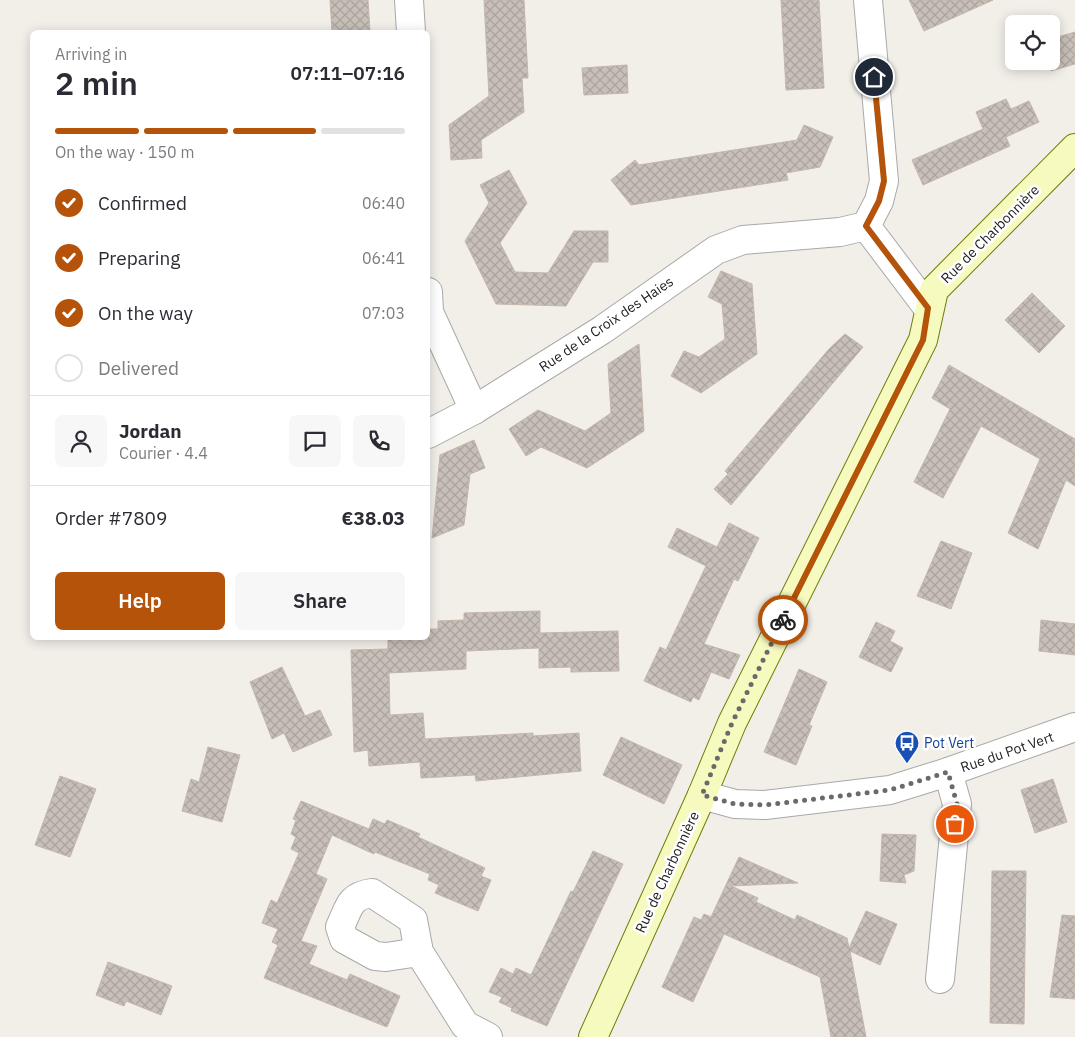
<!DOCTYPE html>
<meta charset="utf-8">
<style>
body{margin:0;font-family:"IBM Plex Sans",sans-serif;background:#f7f7f7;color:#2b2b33;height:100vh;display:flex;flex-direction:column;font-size:19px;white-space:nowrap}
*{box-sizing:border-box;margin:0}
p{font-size:16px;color:#7c7c81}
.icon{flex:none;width:28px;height:28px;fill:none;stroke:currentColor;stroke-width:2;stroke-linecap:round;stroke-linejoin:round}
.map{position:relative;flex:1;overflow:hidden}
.drawer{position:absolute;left:30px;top:30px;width:400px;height:610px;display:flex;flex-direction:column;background:#fff;border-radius:8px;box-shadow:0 2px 12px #0003}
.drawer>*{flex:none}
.tools{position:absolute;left:1005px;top:15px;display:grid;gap:10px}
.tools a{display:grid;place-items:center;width:55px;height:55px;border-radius:8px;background:#fff;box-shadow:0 2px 12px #0003;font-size:25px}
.pin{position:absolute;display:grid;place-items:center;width:42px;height:42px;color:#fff;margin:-21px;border:2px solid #fff;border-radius:50%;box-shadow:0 1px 5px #0007}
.courier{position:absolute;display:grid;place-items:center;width:50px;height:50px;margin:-25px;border:4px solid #b45309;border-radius:50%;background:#fff;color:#222;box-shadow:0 1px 6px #0007}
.overview em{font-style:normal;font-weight:600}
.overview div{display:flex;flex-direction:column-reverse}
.overview{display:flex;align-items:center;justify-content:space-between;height:85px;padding:0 25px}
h1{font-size:32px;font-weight:600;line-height:38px}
.bar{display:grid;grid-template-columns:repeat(4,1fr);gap:8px 5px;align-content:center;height:60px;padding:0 25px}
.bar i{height:6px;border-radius:4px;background:#e1e1e2}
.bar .active{background:#b45309}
.bar p{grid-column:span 4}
.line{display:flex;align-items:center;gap:12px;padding:0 25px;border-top:1px solid #e1e1e2}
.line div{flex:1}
.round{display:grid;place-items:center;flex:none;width:52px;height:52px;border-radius:8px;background:#f7f7f7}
ol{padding:0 25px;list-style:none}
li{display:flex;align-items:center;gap:15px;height:55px}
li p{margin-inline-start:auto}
li .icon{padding:5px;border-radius:50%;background:#b45309;color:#fff;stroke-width:4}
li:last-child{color:#7c7c81}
li i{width:28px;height:28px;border:2px solid #e1e1e2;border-radius:50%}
.action{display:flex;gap:10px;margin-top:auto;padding:10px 25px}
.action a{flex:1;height:58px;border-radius:8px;background:#b45309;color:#fff;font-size:20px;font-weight:600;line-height:58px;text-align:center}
.action a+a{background:#f7f7f7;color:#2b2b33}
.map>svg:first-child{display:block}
.building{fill:url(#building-cross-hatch);stroke:#c4b6ab}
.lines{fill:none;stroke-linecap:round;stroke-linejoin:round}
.street-casing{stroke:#a9a9a9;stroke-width:30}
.secondary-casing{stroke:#707d05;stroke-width:30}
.street{stroke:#fff;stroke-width:28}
.secondary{stroke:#f7fabf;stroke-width:28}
.done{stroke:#6b6a68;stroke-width:5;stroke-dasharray:0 9}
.route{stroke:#b45309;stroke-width:6}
.labels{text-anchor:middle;stroke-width:5;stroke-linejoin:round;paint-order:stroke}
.street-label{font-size:14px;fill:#222;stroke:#fff}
.transit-label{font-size:14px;fill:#164399;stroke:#fff;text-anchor:start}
</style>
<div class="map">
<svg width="1075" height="1037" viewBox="0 0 1075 1037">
<defs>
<pattern id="building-cross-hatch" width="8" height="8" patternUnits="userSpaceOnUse" patternTransform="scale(1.25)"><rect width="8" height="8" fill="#c7bfb8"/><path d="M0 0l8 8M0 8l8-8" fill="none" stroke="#aba49e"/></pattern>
</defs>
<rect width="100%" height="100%" fill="#f2efe9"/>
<g class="building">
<polygon points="330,0 368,0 370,32 332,32"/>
<polygon points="484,0 524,0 528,78 522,78 524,112 481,140 482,158 451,160 449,125 489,96"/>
<polygon points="781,0 819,0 824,88 786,90"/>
<polygon points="909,0 993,0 924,31"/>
<polygon points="1075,32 1075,64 1051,71 1051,39"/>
<polygon points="627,65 628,93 584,95 582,68"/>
<polygon points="1006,99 1011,109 1029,101 1039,122 1006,137 1010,146 923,185 912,160 983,129 976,112"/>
<polygon points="804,125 833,137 820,167 786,173 788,180 631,205 611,180 635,160 639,165 797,140"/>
<polygon points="509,170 527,203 500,243 515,272 548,273 574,231 608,231 608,262 593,262 566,306 496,304 465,241 489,203 480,185"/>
<polygon points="721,271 752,284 757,354 701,393 671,376 684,351 699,357 725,339 722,304 708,297"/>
<polygon points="1032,293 1065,326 1039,353 1005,320"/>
<polygon points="845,334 863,347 731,505 714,489 728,474 725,471 829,349"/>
<polygon points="639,344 644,431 587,468 541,447 526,456 509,429 538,410 585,431 611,413 608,364"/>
<polygon points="949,365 1075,439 1075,486 1066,480 1038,549 1008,533 1040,459 981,426 943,498 914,482 950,409 932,398"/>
<polygon points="474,440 485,468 470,474 464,525 432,538 440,455"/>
<polygon points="729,523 759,538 738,581 734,579 704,644 740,655 729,679 711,672 699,700 693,697 691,702 644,681 660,647 666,650 706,566 668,547 677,528 717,547"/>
<polygon points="941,541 972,553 951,609 917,596"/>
<polygon points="540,611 540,633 618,631 619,671 571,672 571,667 539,668 539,648 466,651 466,669 389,673 390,715 423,713 425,739 533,733 533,736 579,733 581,771 476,781 475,775 421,778 420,762 369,766 368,750 354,752 351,650 388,649 388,638 428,638 428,629 438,629 438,621 464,620 464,613"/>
<polygon points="1041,620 1075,624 1075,655 1039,651"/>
<polygon points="876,622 895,631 890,641 903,648 891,672 859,657"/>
<polygon points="282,667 305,716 320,710 332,735 293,752 284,733 272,739 250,682"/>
<polygon points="799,669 827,682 809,725 812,726 796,765 764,752"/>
<polygon points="621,737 682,765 664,804 603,775"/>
<polygon points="208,747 240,755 222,822 182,811 191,779 199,782"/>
<polygon points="60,776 96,789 70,857 35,845"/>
<polygon points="1053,779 1067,822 1035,833 1021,790"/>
<polygon points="301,801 369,829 373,819 385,824 387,820 420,834 418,837 485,868 481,876 491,880 478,911 435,893 439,885 428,880 430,874 375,852 374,854 332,835 316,874 327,879 301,941 317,946 309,964 347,980 350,974 400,996 387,1027 264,978 278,945 272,942 278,929 262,923 271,900 277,903 299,853 291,849 296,837 291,834 296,820 293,819"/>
<polygon points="882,834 916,835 914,871 904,875 906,883 880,881"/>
<polygon points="593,851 623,864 547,1026 511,1011 512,1008 499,1002 502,997 489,992 501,968 513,974 516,968 531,975 571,891 573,892"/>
<polygon points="739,857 798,883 731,886 758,898 756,902 795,920 797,915 847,938 849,948 866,911 897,924 880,965 850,951 866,1037 831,1037 820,977 724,934 693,1002 662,987 694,917 701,920 704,914 711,917"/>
<polygon points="992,871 1026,871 1024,1024 990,1023"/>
<polygon points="1062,915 1075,916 1075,999 1050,997"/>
<polygon points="108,962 172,986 161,1015 126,1001 124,1006 96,995"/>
</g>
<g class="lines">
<defs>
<g id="street">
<polyline points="409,0 411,32"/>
<polyline points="866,226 879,201 884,181 868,0"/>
<polyline points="866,226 928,308"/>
<polyline points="428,292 429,312 474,410 602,330 716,250 743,240 840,232 866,226"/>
<polyline points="428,434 474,410"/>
<polyline points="702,795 735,804 765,805 890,790 948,772 1075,727"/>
<path d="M419,952L386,957L375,956L344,939L340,927C349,908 349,896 372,893L413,920L419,952L465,1025L488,1037"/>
<polyline points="940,979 957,804 948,772"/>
</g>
<polyline id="secondary" points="593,1037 702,795 732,723 923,340 934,290 1075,148"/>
</defs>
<use href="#street" class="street-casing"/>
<use href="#secondary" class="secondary-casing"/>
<use href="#street" class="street"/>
<use href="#secondary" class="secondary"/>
</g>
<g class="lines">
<polyline class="done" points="783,620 732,723 702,795 735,804 765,805 890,790 948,772 957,804 955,824"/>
<polyline class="route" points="783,620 923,340 928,308 866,226 879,201 884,181 874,77"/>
</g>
<defs>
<symbol id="bus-pin" viewBox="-11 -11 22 30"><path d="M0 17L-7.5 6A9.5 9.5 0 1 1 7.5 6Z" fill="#1a4fb4" stroke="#fff"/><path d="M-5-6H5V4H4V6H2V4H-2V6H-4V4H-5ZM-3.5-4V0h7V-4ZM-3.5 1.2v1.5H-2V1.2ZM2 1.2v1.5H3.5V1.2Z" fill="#fff"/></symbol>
</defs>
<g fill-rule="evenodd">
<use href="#bus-pin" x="893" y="729" width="28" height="38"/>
</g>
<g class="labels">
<g class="street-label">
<text transform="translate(990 234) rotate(-45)" y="5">Rue de Charbonnière</text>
<text transform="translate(606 324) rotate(-34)" y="5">Rue de la Croix des Haies</text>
<text transform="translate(1007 752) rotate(-19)" y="5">Rue du Pot Vert</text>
<text transform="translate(667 872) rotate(-65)" y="5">Rue de Charbonnière</text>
</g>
<g class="transit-label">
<text x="924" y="748">Pot Vert</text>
</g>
</g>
</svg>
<div class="tools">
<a><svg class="icon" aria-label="locate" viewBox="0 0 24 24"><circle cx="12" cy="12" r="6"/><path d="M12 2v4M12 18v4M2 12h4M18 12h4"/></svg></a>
</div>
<div class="pin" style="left:955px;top:824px;background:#ea580c"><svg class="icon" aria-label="bag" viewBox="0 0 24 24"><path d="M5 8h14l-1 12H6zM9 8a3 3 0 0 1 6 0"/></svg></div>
<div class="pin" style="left:874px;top:77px;background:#1f2937"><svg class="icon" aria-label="home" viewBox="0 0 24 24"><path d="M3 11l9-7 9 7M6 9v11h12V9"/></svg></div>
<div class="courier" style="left:783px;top:620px"><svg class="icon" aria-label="bike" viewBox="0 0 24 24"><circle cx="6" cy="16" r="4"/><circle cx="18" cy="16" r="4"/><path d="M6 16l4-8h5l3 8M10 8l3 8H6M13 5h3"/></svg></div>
<section class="drawer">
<div class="overview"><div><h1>2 min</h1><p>Arriving in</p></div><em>07:11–07:16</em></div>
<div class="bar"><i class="active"></i><i class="active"></i><i class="active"></i><i></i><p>On the way · 150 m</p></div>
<ol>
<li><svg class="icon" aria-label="check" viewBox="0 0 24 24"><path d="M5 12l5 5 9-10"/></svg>Confirmed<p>06:40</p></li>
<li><svg class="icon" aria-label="check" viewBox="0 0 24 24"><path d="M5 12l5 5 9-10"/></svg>Preparing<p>06:41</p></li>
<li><svg class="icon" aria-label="check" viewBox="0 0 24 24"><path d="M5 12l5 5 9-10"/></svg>On the way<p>07:03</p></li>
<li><i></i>Delivered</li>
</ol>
<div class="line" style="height:90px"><a class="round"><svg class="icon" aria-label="person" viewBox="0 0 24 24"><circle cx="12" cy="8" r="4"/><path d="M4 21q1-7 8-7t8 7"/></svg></a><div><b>Jordan</b><p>Courier · 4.4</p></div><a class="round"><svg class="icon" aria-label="chat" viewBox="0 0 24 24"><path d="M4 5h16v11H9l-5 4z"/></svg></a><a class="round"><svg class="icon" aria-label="phone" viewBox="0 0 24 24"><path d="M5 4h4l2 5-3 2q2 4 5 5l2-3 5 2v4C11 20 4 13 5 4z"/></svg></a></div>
<div class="line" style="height:65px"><div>Order #7809</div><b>€38.03</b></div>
<div class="action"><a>Help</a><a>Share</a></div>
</section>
</div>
